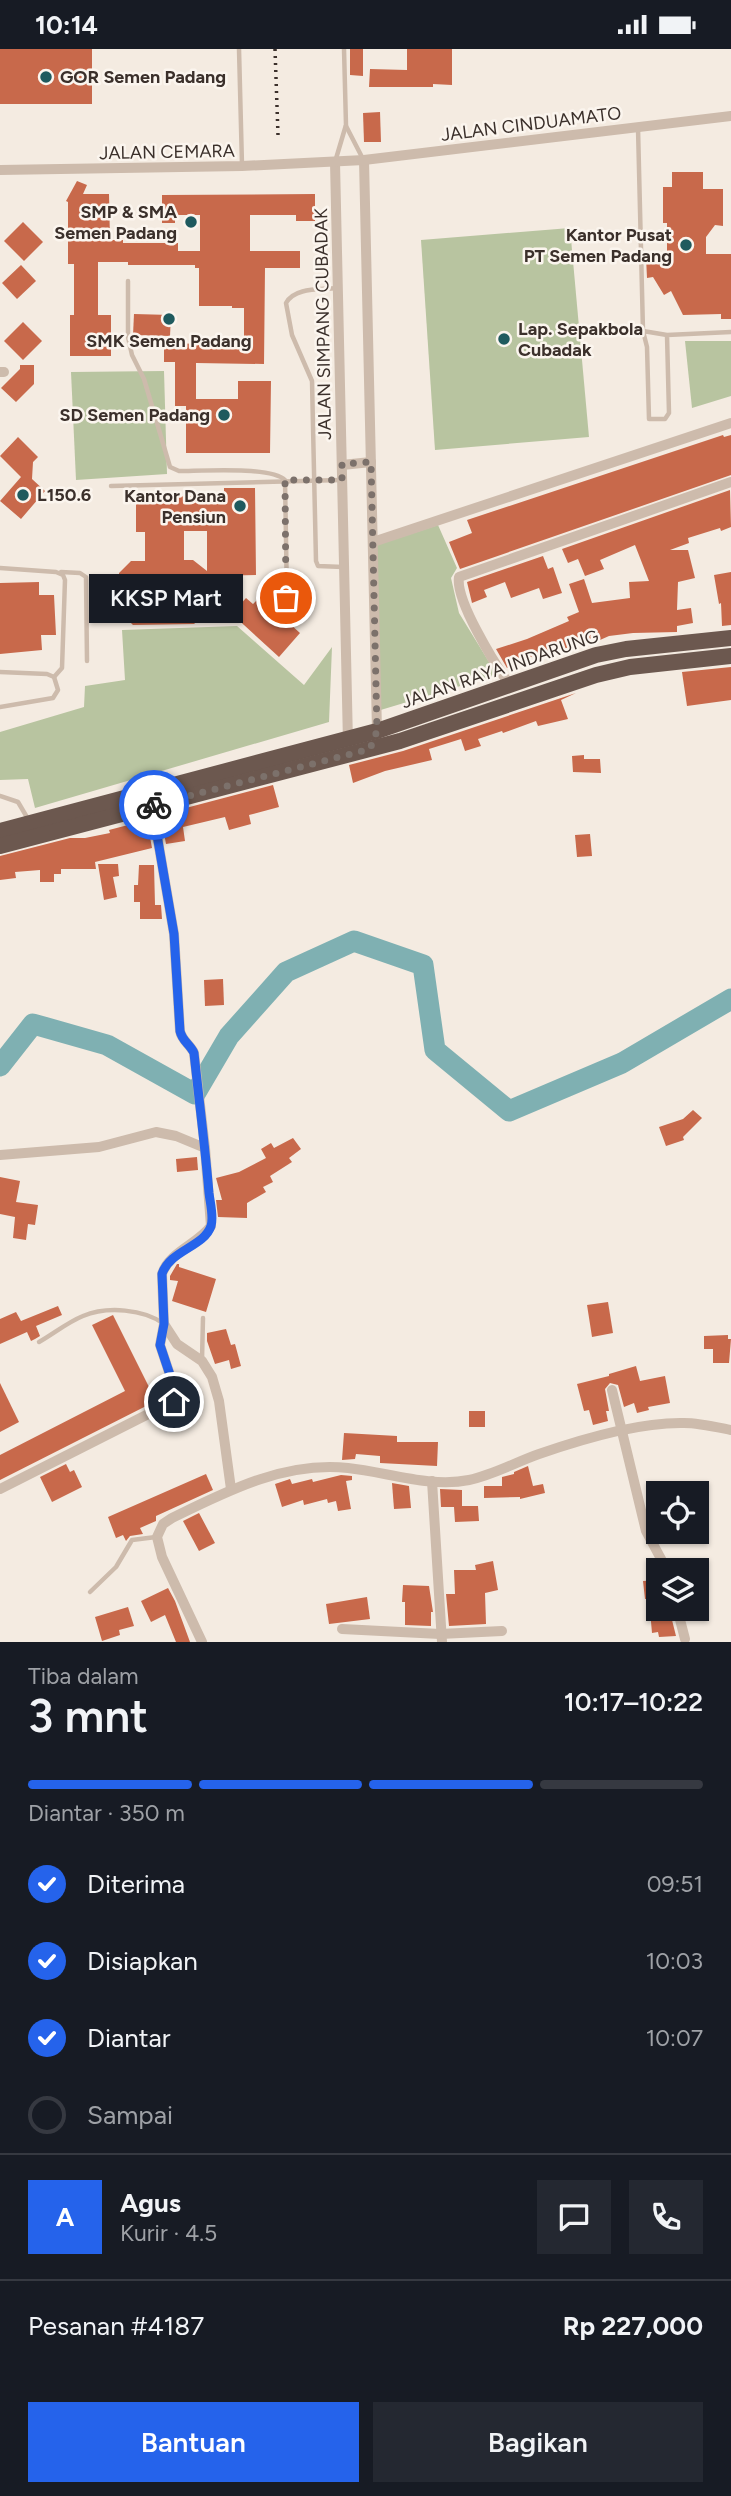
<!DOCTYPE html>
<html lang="id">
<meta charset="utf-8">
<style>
body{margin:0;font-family:Figtree,sans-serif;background:#242831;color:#f1f3f6;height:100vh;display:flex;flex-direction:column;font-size:26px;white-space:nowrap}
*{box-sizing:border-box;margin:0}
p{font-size:23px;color:#9ea1a6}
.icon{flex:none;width:38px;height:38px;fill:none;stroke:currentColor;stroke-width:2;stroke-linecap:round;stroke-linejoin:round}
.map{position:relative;height:1593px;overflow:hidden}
.drawer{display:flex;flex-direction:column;background:#171b24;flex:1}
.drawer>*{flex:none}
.buttons{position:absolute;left:646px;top:1432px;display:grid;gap:14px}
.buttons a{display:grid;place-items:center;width:63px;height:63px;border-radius:0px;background:#171b24;box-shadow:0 2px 5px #0004;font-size:35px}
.pin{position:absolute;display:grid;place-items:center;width:60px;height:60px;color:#fff;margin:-30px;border:4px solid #fff;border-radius:50%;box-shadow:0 2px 7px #0007}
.courier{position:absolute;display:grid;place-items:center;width:70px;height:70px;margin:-35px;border:5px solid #2563eb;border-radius:50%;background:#fff;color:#222;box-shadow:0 2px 9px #0007}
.bubble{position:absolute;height:49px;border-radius:0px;background:#171b24;box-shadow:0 2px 5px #0004;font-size:23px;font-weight:600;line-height:49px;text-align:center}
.summary em{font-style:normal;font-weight:600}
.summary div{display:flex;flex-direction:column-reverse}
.summary{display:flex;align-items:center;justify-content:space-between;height:119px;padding:0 28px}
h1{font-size:46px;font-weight:600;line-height:52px}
.bar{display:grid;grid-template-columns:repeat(4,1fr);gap:10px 7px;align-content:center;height:84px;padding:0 28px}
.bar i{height:9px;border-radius:5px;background:#363941}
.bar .selected{background:#2563eb}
.bar p{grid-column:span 4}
.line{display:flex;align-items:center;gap:18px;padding:0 28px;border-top:2px solid #363941}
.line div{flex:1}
.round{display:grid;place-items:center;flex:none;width:74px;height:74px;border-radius:0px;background:#242831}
ol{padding:0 28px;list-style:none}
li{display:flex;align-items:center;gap:21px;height:77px}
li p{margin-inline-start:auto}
li .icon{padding:7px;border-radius:50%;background:#2563eb;color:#fff;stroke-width:4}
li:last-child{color:#9ea1a6}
li i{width:38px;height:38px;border:4px solid #363941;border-radius:50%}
.action{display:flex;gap:14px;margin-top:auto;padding:14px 28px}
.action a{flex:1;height:80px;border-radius:0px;background:#2563eb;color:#fff;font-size:28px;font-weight:600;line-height:80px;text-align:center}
.action a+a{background:#242831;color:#f1f3f6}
.status{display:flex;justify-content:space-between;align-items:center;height:49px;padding:0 35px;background:#171b24;direction:ltr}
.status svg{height:19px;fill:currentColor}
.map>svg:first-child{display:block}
.green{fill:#b8c4a0}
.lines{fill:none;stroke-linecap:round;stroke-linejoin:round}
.river{stroke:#7fb0b2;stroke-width:21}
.building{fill:#c8694b;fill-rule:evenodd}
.service{stroke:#cdbbac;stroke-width:4.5}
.minor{stroke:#cdbbac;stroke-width:10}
.trunk{stroke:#6c584f;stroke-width:16}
.rail{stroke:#3b302b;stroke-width:3.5;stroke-dasharray:2 5;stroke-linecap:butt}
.done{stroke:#7c716b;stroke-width:7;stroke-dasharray:0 12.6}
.route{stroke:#2563eb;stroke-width:9}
.poi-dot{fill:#1f5a5e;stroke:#fbf5ee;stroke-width:2.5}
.labels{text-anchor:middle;stroke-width:5;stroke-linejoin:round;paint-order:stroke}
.poi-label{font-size:18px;font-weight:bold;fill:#3b302b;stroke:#fbf5ee;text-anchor:end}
.street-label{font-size:18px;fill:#3b302b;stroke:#fbf5ee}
</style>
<div class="status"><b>10:14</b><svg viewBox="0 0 49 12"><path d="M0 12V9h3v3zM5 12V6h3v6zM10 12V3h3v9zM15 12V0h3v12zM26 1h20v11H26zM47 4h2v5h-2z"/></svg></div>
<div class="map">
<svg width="731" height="1593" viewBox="0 0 731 1593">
<rect width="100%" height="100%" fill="#f4ebe1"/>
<g class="green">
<polygon points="570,179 589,388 435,401 421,191"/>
<polygon points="685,292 731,292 731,347 692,359"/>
<polygon points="164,322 167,425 76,431 71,323"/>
<polygon points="438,476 457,519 451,529 459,564 497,626 374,663 371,498"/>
<polygon points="237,577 304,636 332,598 329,673 35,759 28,730 0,731 0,683 84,658 85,637 125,631 122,581"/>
</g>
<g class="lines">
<polyline class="river" points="0,1017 33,975 107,996 195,1045 229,987 286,923 354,892 423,916 435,1001 509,1062 622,1014 731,950"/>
</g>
<g class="building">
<rect x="0" y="0" width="92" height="55"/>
<polygon points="350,0 363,0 363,27 350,26"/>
<polygon points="407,0 452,0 452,36 433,35 433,38 369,38 370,20 407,21"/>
<polygon points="380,63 381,93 364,93 363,64"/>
<polygon points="672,123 703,123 703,140 723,140 723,177 715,176 706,188 706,205 731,205 731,270 721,270 721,265 683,266 671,242 664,246 653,228 647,229 646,208 667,208 667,174 663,174 663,138 672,138"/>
<polygon points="77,132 87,136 83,145 109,145 110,191 123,191 123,194 178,194 178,202 200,202 200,166 175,166 175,174 162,174 162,146 315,145 315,172 296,172 296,166 250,166 250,202 300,202 300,219 265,219 264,315 196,314 196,350 238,350 238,332 271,332 270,404 186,404 186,357 175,357 175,313 164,313 164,294 244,296 244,259 232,259 232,257 199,257 199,219 195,219 195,216 128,216 128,213 98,213 98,266 111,266 111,307 70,307 70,266 74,266 74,215 68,215 68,153 66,152"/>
<polygon points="23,173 43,193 24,212 4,192"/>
<polygon points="21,216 36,232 17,250 2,234"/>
<polygon points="134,265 171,266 170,287 133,286"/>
<polygon points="23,273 42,292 23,311 4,292"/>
<polygon points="20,316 34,316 34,335 16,353 1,339 20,320"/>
<polygon points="723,386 724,388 731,386 731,426 460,520 449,493 472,484 467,471"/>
<polygon points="18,388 38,408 33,413 32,430 45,442 21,470 0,452 21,428 0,407"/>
<path d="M224,439H255L256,526L210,527L208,562L194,575L133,576L120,563L119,524L131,512H145V483H136V448L224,447ZM184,482H207V522L193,511H184Z"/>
<polygon points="730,441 731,478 721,482 720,479 688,489 689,494 670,501 688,501 695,529 678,533 677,561 691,559 693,574 677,577 677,583 633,584 609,587 600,591 599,586 541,609 539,604 507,619 496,600 527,590 569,572 567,568 579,563 569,535 584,530 592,554 630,549 629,533 649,532 635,496 600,511 604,520 585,527 578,510 568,514 562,500"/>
<polygon points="543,507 548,520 553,518 562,544 543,550 539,539 511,549 505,533 484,541 487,548 472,554 467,533"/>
<polygon points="731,523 731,576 722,577 721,554 719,555 714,526"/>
<polygon points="39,533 39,546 54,546 56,586 41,586 42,601 0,605 0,534"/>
<polygon points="260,548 300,584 279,608 232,565 246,549 253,555"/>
<polygon points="731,618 731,651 687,657 682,623"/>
<polygon points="576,644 561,651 568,670 538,677 536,672 503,684 502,682 478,690 481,697 465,702 461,690 429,700 432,711 385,722 353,734 349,716 403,702"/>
<polygon points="584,706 584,710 600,710 601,724 573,723 572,707"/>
<polygon points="273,736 279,758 249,766 251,775 229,781 225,768 183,778 185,792 166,795 161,768 183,764 182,760"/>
<polygon points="147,771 152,799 95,813 96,820 61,820 61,825 54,825 54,833 40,833 40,821 15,823 16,829 0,831 0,807 70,789 85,789 110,784 109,781"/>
<polygon points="590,785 592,807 577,808 575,786"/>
<polygon points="98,815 118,815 119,827 113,828 117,848 104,851"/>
<polygon points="139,816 154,816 155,856 161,856 162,870 140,870 140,853 134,853 134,836 138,836"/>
<polygon points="223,930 224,956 205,957 204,931"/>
<polygon points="693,1061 702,1069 683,1088 684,1091 666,1097 659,1078 683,1070"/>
<polygon points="293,1089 301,1100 289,1109 292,1113 270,1127 273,1133 263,1138 266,1143 247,1154 247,1169 218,1168 216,1151 222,1151 216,1129 239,1123 266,1109 261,1100 271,1094 274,1099"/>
<polygon points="197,1108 198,1121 177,1123 176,1110"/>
<polygon points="0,1128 20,1132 16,1153 38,1156 35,1176 28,1175 26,1191 13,1189 15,1168 0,1165"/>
<polygon points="177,1215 179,1215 179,1218 216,1230 206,1263 172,1252 178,1232 170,1231 170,1227"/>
<polygon points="608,1253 613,1284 592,1288 587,1256"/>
<polygon points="58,1257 62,1266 36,1277 40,1287 35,1290 31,1292 27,1283 0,1295 0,1270 16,1263 21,1272"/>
<polygon points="113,1266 156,1352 0,1431 0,1406 125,1342 92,1276"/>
<polygon points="226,1280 231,1296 235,1295 241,1317 231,1320 229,1311 215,1315 207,1292 207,1284"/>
<polygon points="728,1286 728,1290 731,1290 729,1314 713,1314 713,1300 704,1300 704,1287"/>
<polygon points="636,1317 640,1332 665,1327 670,1354 648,1358 649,1361 637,1364 634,1354 624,1358 618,1336 610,1334 605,1340 609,1362 606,1362 608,1372 593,1376 589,1361 584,1362 577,1335 609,1327 609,1325"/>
<polygon points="0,1334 19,1373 0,1383"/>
<rect x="469" y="1362" width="16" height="16"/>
<polygon points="344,1384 397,1387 397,1393 438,1393 437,1417 380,1414 380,1407 356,1405 355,1410 342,1411"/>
<polygon points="66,1415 70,1423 74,1421 82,1438 52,1453 40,1428"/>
<polygon points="528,1417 533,1437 543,1435 545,1444 520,1450 520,1448 484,1449 484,1437 502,1437 502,1428 514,1425 514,1423"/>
<polygon points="206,1425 213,1441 156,1467 156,1472 140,1479 143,1485 130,1487 126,1492 123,1486 116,1489 108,1468"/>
<polygon points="341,1426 352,1427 352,1431 346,1432 351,1460 338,1462 336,1452 328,1454 327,1450 304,1456 303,1451 282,1458 275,1435 290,1430 292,1435 312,1430 313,1433"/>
<polygon points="392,1434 409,1437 411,1459 394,1460"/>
<polygon points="440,1440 462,1441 462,1457 478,1457 479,1472 455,1473 454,1458 441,1458"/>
<polygon points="199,1464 215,1494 199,1502 183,1472"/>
<polygon points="493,1512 498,1541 485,1544 486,1575 449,1577 446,1545 455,1545 454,1521 476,1521 475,1516"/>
<polygon points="658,1531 658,1559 669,1559 676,1587 659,1588 658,1583 652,1584 649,1550 645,1550 643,1532"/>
<polygon points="403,1536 429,1537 433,1563 431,1563 431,1577 405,1576 405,1553 402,1553"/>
<polygon points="168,1539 175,1552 190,1593 176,1593 165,1566 151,1573 141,1552"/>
<polygon points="367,1548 370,1570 329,1575 326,1555"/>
<polygon points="128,1558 134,1577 119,1581 120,1586 102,1592 95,1568"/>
</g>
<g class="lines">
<g class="service">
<polyline points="239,0 242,116"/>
<polyline points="346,77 363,110"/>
<polyline points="638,79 643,282"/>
<polyline points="335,113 346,76 344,0"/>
<path d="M128,232V288L132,306L144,330L170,418L179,422C200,422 271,417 285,431L287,549"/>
<path d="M336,239C320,241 295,238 286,254L292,286L312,332L316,512L318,517L343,518"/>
<polyline points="667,286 669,364 665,370 649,370 647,298 643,282 667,286 731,283"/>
<polyline points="111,437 341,431"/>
<polyline points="0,519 56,523 63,526 65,531 62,619 54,628"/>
<polyline points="61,523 80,524 86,528 87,612"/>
<polyline points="0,623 47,625 54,628 58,641 53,649 0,658"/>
<polyline points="0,747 18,753 28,770"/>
<path d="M39,1293C53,1285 68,1273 83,1267C107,1257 144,1260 164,1275"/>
<polyline points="202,1311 203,1269"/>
<polyline points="90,1543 116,1518 132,1491 156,1488"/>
</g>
<g class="minor">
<polyline points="364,111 377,682 376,687"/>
<polyline points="335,113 348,694"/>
<polyline points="0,121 242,117 364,111 731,67"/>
<polyline points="0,323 4,323"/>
<polyline points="342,416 371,413"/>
<polyline points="373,493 731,374"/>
<path d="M509,635C495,615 455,551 459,528L731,433"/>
<path d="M0,1106L99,1098L156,1083L176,1087L205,1099L194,1004C190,995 182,992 180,982L174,885L152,757"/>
<polyline points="164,1275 177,1295 202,1312 212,1328 219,1352 231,1440"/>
<polyline points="612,1341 646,1482 667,1521"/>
<polyline points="432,1432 442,1593"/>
<path d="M0,1440L176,1351L175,1341L160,1296L164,1275L162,1225C169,1203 198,1195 211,1177L205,1099"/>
<polyline points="677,1559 685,1590"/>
<polyline points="342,1580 440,1585 502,1582"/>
<path d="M202,1593L162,1508L157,1488L163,1475L172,1469C227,1442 285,1412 348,1419C387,1423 430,1439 469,1431C493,1426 516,1413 539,1405C582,1390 638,1373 684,1374C699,1374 716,1378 731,1381"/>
</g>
<g class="trunk">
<polyline points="0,782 377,682 596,606 626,600 731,589"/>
<polyline points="0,797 400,692 596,626 630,618 731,607"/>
</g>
<polyline class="rail" points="275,0 278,86"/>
</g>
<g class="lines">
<polyline class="done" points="154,756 370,700 377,682 371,413 342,415 342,431 285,431 286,549"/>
<path class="route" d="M154,756L152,757L174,885L180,982C182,992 190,995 194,1004C199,1051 205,1097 209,1144C210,1153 214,1168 211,1177C204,1198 170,1201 162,1225L164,1275L160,1296L175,1341L174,1353"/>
</g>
<g class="poi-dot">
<circle cx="46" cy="28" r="7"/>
<circle cx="191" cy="173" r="7"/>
<circle cx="686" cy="196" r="7"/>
<circle cx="169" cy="270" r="7"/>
<circle cx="504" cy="290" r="7"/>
<circle cx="224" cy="366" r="7"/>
<circle cx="23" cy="446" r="7"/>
<circle cx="240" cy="457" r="7"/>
</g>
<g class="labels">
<g class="poi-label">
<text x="60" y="34" text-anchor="start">GOR Semen Padang</text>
<text x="177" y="169">SMP &amp; SMA<tspan x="177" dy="21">Semen Padang</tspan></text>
<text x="672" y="192">Kantor Pusat<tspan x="672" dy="21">PT Semen Padang</tspan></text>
<text x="518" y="286" text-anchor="start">Lap. Sepakbola<tspan x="518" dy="21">Cubadak</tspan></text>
<text x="169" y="298" text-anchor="middle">SMK Semen Padang</text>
<text x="210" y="372">SD Semen Padang</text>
<text x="37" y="452" text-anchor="start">L150.6</text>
<text x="226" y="453">Kantor Dana<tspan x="226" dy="21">Pensiun</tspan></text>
</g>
<g class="street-label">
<text transform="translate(531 75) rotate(-7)" y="6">JALAN CINDUAMATO</text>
<text transform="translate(167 103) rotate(-1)" y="6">JALAN CEMARA</text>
<text transform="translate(323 275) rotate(-91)" y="6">JALAN SIMPANG CUBADAK</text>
<text transform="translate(500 620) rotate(-19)" y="6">JALAN RAYA INDARUNG</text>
</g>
</g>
</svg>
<div class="buttons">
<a><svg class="icon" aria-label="locate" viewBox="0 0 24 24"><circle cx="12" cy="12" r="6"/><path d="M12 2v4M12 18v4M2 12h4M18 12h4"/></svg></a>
<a><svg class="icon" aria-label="layers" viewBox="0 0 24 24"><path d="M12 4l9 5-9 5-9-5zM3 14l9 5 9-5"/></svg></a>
</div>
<div class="pin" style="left:286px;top:549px;background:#ea580c"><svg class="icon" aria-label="bag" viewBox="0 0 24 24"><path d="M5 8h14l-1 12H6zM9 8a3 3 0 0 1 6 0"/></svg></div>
<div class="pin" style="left:174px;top:1353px;background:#1f2937"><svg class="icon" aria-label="home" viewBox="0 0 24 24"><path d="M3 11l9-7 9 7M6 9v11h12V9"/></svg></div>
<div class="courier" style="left:154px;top:756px"><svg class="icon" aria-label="bike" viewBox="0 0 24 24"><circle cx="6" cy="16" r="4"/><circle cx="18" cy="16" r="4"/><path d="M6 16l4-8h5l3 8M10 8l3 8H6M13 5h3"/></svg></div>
<div class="bubble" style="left:89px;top:525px;width:154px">KKSP Mart</div>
</div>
<section class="drawer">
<div class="summary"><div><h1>3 mnt</h1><p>Tiba dalam</p></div><em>10:17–10:22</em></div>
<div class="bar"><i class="selected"></i><i class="selected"></i><i class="selected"></i><i></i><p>Diantar · 350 m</p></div>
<ol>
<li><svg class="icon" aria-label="check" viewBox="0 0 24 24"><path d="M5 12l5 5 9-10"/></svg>Diterima<p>09:51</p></li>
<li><svg class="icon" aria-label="check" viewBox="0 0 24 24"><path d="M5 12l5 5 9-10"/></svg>Disiapkan<p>10:03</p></li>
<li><svg class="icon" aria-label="check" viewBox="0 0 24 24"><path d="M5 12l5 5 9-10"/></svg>Diantar<p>10:07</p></li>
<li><i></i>Sampai</li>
</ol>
<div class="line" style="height:126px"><b class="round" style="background:#2563eb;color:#fff">A</b><div><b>Agus</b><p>Kurir · 4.5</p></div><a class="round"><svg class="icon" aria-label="chat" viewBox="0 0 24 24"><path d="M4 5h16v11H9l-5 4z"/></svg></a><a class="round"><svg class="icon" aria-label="phone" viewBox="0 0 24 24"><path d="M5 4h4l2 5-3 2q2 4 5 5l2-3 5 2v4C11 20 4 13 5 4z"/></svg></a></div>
<div class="line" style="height:91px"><div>Pesanan #4187</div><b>Rp 227,000</b></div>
<div class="action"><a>Bantuan</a><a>Bagikan</a></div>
</section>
